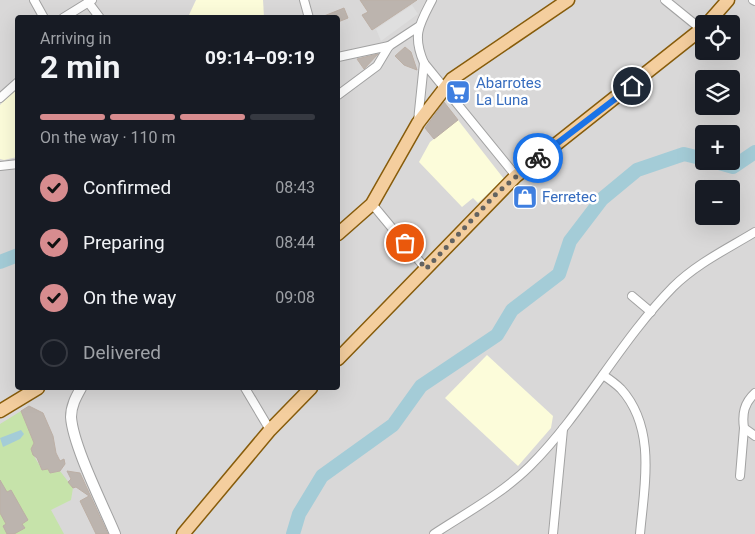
<!DOCTYPE html>
<meta charset="utf-8">
<style>
body{margin:0;font-family:Roboto,sans-serif;background:#20242c;color:#f1f3f6;height:100vh;display:flex;flex-direction:column;font-size:19px;white-space:nowrap}
*{box-sizing:border-box;margin:0}
p{font-size:16px;color:#9ea1a6}
.icon{flex:none;width:28px;height:28px;fill:none;stroke:currentColor;stroke-width:2;stroke-linecap:round;stroke-linejoin:round}
.map{position:relative;flex:1;overflow:hidden}
.details{position:absolute;left:15px;top:15px;width:325px;height:375px;display:flex;flex-direction:column;background:#171b24;border-radius:5px;box-shadow:0 5px 20px #0002}
.details>*{flex:none}
.tools{position:absolute;left:695px;top:15px;display:grid;gap:10px}
.tools a{display:grid;place-items:center;width:45px;height:45px;border-radius:5px;background:#171b24;box-shadow:0 5px 20px #0002;font-size:25px}
.pin{position:absolute;display:grid;place-items:center;width:42px;height:42px;color:#fff;margin:-21px;border:2px solid #fff;border-radius:50%;box-shadow:0 1px 5px #0007}
.courier{position:absolute;display:grid;place-items:center;width:50px;height:50px;margin:-25px;border:4px solid #1a73e8;border-radius:50%;background:#fff;color:#222;box-shadow:0 1px 6px #0007}
.headline em{font-style:normal;font-weight:700}
.headline div{display:flex;flex-direction:column-reverse}
.headline{display:flex;align-items:center;justify-content:space-between;height:85px;padding:0 25px}
h1{font-size:32px;font-weight:700;line-height:38px}
.bar{display:grid;grid-template-columns:repeat(4,1fr);gap:8px 5px;align-content:center;height:60px;padding:0 25px}
.bar i{height:6px;border-radius:4px;background:#363941}
.bar .selected{background:#d78c8f}
.bar p{grid-column:span 4}
ol{padding:0 25px;list-style:none}
li{display:flex;align-items:center;gap:15px;height:55px}
li p{margin-inline-start:auto}
li .icon{padding:5px;border-radius:50%;background:#d78c8f;color:#111;stroke-width:4}
li:last-child{color:#9ea1a6}
li i{width:28px;height:28px;border:2px solid #363941;border-radius:50%}
.map>svg:first-child{display:block}
.residential{fill:#d9d8d8;fill-rule:evenodd}
.education{fill:#fcfcda}
.grass{fill:#c6e3aa}
.parking{fill:#dfdfdf}
.water{fill:#a4ccd7}
.lines{fill:none;stroke-linecap:round;stroke-linejoin:round}
.river{stroke:#a4ccd7;stroke-width:14}
.building{fill:#bcb4ae;stroke:#bcafa5}
.minor-casing{stroke:#a2a2a2;stroke-width:10}
.tertiary-casing{stroke:#a2a2a2;stroke-width:12}
.primary-casing{stroke:#875c0b;stroke-width:15}
.minor{stroke:#fff;stroke-width:8}
.tertiary{stroke:#fff;stroke-width:10}
.primary{stroke:#f4ce9e;stroke-width:12}
.done{stroke:#646360;stroke-width:5;stroke-dasharray:0 9}
.route{stroke:#1a73e8;stroke-width:6}
.labels{text-anchor:middle;stroke-width:5;stroke-linejoin:round;paint-order:stroke}
.shop-label{font-size:15px;fill:#366cbe;stroke:#fff;text-anchor:start}
</style>
<div class="map">
<svg width="755" height="534" viewBox="0 0 755 534">
<rect width="100%" height="100%" fill="#ece8e1"/>
<path class="residential" d="M0,0H755V534H0ZM18,18H338V388H18ZM704,24H731V51H704ZM704,79H731V106H704ZM704,134H731V161H704ZM704,189H731V216H704Z"/>
<g class="education">
<polygon points="196,0 263,0 264,17 188,17"/>
<polygon points="17,87 17,157 4,160 0,159 0,105"/>
<polygon points="458,120 504,179 478,203 473,198 462,207 419,162 430,142"/>
<polygon points="487,355 553,416 551,428 518,466 445,398"/>
</g>
<path class="grass" d="M21,411L34,443C29,454 37,459 42,470L48,469L51,473L60,471L73,488L71,500L51,510L64,534H0V424Z"/>
<polygon class="parking" points="412,5 418,14 381,41 376,29"/>
<polygon class="water" points="21,430 24,434 20,439 3,447 0,438"/>
<g class="lines">
<g class="river">
<polyline points="712,161 733,167 755,152"/>
<polyline points="0,262 18,255"/>
<polyline points="293,534 299,514 322,476 393,425 421,386 497,335 512,310 559,274 570,241 602,199 637,170 684,154 704,159"/>
</g>
</g>
<g class="building">
<polygon points="360,0 417,0 372,30 362,15 368,12"/>
<polygon points="344,8 348,18 338,22 338,18 319,18"/>
<polygon points="405,47 411,52 417,70 404,65 395,56"/>
<polygon points="378,54 364,69 357,59"/>
<polygon points="444,102 458,120 434,139 425,128"/>
<polygon points="29,406 43,413 53,436 56,453 60,461 64,459 65,464 60,471 50,473 48,469 42,470 37,458 33,455 31,449 34,443 21,411"/>
<polygon points="67,471 80,473 108,534 96,534 80,501 89,496 76,487 73,488 68,482 71,479"/>
<polygon points="0,480 7,492 11,490 28,520 22,524 25,528 14,534 7,534 3,526 6,524 0,513"/>
</g>
<g class="lines">
<defs>
<g id="minor">
<polyline points="34,0 44,18"/>
<polyline points="304,0 309,18"/>
<path d="M432,0C419,25 412,35 424,63L516,176"/>
<polyline points="665,0 702,30"/>
<polyline points="753,0 755,1"/>
<polyline points="88,2 100,18"/>
<polyline points="63,18 92,0"/>
<polyline points="338,57 389,46"/>
<polyline points="338,95 377,66 389,46 418,27"/>
<polyline points="0,98 18,82"/>
<polyline points="418,121 424,63"/>
<polyline points="0,166 18,164"/>
<polyline points="372,204 426,269"/>
<polyline points="632,296 651,312"/>
<path d="M603,375C609,379 616,384 621,389C657,429 644,487 640,534"/>
<polyline points="245,388 270,430"/>
<path d="M755,393C744,403 742,414 744,428L755,436"/>
<polyline points="740,476 744,428"/>
<path d="M434,534C466,513 503,493 530,466C584,412 619,342 673,287C696,264 727,249 755,232"/>
<polyline points="553,534 563,429"/>
</g>
<path id="tertiary" d="M81,388C76,397 71,406 71,417C73,446 103,505 115,534"/>
<g id="primary">
<polyline points="707,24 728,0"/>
<polyline points="338,234 372,204 418,123 452,79 568,0"/>
<polyline points="338,359 516,176 704,27"/>
<polyline points="0,411 38,388"/>
<polyline points="183,534 270,430 311,388"/>
</g>
</defs>
<use href="#minor" class="minor-casing"/>
<use href="#tertiary" class="tertiary-casing"/>
<use href="#primary" class="primary-casing"/>
<use href="#minor" class="minor"/>
<use href="#tertiary" class="tertiary"/>
<use href="#primary" class="primary"/>
</g>
<g class="lines">
<polyline class="done" points="405,243 426,269 497,193 538,158"/>
<polyline class="route" points="538,158 632,86"/>
</g>
<defs>
<symbol id="supermarket-square" viewBox="-11 -11 22 22"><rect x="-9" y="-9" width="18" height="18" rx="4" fill="#3f7fe0" stroke="#fff"/><path d="M-6-5.5h2.5l.6 2H6L4.5 2H-2.5L-4.4-4H-6ZM-1.5 3.2a1.3 1.3 0 1 0 .1 0ZM3 3.2a1.3 1.3 0 1 0 .1 0Z" fill="#fff"/></symbol>
<symbol id="shop-square" viewBox="-11 -11 22 22"><rect x="-9" y="-9" width="18" height="18" rx="4" fill="#3f7fe0" stroke="#fff"/><path d="M-5-2.5h2.3a2.7 3.5 0 0 1 5.4 0H5L5.5 6h-11ZM-1.5-2.5h3a1.5 2.3 0 0 0-3 0Z" fill="#fff"/></symbol>
</defs>
<g fill-rule="evenodd">
<use href="#supermarket-square" x="444" y="78" width="28" height="28"/>
<use href="#shop-square" x="511" y="183" width="28" height="28"/>
</g>
<g class="labels">
<g class="shop-label">
<text x="476" y="88">Abarrotes<tspan x="476" dy="17">La Luna</tspan></text>
<text x="542" y="202">Ferretec</text>
</g>
</g>
</svg>
<div class="tools">
<a><svg class="icon" aria-label="locate" viewBox="0 0 24 24"><circle cx="12" cy="12" r="6"/><path d="M12 2v4M12 18v4M2 12h4M18 12h4"/></svg></a>
<a><svg class="icon" aria-label="layers" viewBox="0 0 24 24"><path d="M12 4l9 5-9 5-9-5zM3 14l9 5 9-5"/></svg></a>
<a>+</a>
<a>−</a>
</div>
<div class="pin" style="left:405px;top:243px;background:#ea580c"><svg class="icon" aria-label="bag" viewBox="0 0 24 24"><path d="M5 8h14l-1 12H6zM9 8a3 3 0 0 1 6 0"/></svg></div>
<div class="pin" style="left:632px;top:86px;background:#1f2937"><svg class="icon" aria-label="home" viewBox="0 0 24 24"><path d="M3 11l9-7 9 7M6 9v11h12V9"/></svg></div>
<div class="courier" style="left:538px;top:158px"><svg class="icon" aria-label="bike" viewBox="0 0 24 24"><circle cx="6" cy="16" r="4"/><circle cx="18" cy="16" r="4"/><path d="M6 16l4-8h5l3 8M10 8l3 8H6M13 5h3"/></svg></div>
<section class="details">
<div class="headline"><div><h1>2 min</h1><p>Arriving in</p></div><em>09:14–09:19</em></div>
<div class="bar"><i class="selected"></i><i class="selected"></i><i class="selected"></i><i></i><p>On the way · 110 m</p></div>
<ol>
<li><svg class="icon" aria-label="check" viewBox="0 0 24 24"><path d="M5 12l5 5 9-10"/></svg>Confirmed<p>08:43</p></li>
<li><svg class="icon" aria-label="check" viewBox="0 0 24 24"><path d="M5 12l5 5 9-10"/></svg>Preparing<p>08:44</p></li>
<li><svg class="icon" aria-label="check" viewBox="0 0 24 24"><path d="M5 12l5 5 9-10"/></svg>On the way<p>09:08</p></li>
<li><i></i>Delivered</li>
</ol>
</section>
</div>
